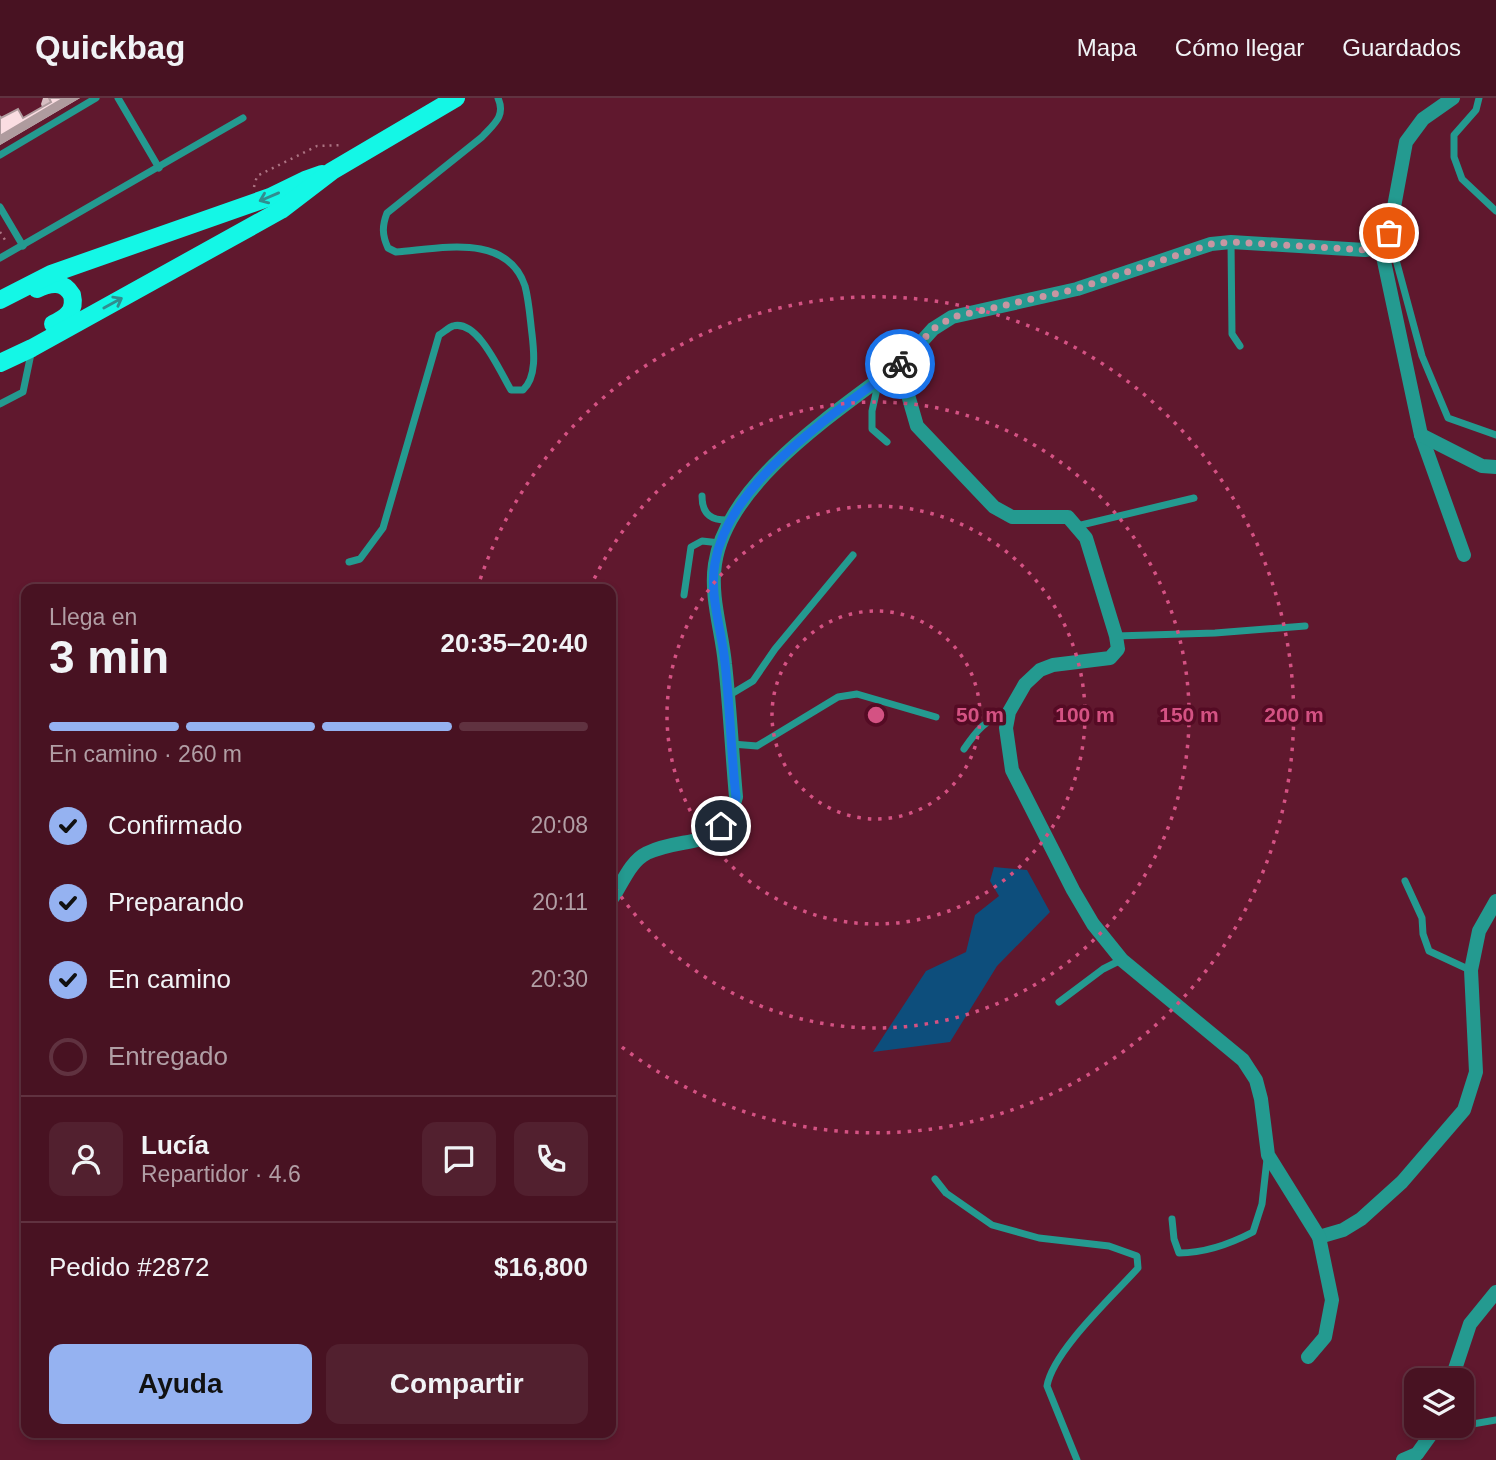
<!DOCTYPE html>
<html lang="es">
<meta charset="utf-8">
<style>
body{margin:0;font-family:Helvetica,sans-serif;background:#52202f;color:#f1f3f6;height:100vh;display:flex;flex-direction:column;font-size:26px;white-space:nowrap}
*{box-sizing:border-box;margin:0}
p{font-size:23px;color:#b19ea5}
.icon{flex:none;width:38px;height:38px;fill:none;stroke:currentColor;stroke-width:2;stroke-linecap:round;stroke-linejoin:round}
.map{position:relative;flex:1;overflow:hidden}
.panel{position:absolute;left:21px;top:486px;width:595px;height:854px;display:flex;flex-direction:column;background:#481222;border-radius:14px;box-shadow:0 4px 10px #0003,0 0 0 2px #603240}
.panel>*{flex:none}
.tools{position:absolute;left:1404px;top:1270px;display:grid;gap:14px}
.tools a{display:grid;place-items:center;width:70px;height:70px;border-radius:14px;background:#481222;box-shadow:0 4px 10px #0003,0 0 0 2px #603240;font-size:35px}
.pin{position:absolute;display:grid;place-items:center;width:60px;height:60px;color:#fff;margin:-30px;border:4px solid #fff;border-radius:50%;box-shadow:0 2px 7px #0007}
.courier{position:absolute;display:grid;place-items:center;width:70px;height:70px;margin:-35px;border:5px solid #1a73e8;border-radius:50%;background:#fff;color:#222;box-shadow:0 2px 9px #0007}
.headline em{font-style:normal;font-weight:700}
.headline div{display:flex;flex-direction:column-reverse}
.headline{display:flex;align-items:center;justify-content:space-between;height:119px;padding:0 28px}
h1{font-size:46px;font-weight:700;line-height:52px}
.bar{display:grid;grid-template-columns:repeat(4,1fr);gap:10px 7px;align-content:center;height:84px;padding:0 28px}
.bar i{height:9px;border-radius:5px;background:#603240}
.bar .current{background:#95b2f1}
.bar p{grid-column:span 4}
.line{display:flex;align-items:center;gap:18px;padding:0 28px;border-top:2px solid #603240}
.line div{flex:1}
.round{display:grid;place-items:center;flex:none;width:74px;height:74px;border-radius:14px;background:#52202f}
ol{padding:0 28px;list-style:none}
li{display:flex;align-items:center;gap:21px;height:77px}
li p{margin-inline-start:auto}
li .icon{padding:7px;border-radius:50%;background:#95b2f1;color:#111;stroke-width:4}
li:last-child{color:#b19ea5}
li i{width:38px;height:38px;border:4px solid #603240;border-radius:50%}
.button{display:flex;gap:14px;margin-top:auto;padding:14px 28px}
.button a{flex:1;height:80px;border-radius:14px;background:#95b2f1;color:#111;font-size:28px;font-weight:700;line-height:80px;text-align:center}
.button a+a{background:#52202f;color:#f1f3f6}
header{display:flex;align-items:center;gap:42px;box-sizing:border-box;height:98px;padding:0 35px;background:#481222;border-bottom:2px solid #603240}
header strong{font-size:33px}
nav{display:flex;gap:38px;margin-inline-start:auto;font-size:24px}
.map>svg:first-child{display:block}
.water{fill:#0d4e7c}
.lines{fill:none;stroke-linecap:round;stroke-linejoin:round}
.path{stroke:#ac7483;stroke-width:2.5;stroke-dasharray:2 5;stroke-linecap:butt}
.service{stroke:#249a90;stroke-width:7}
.minor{stroke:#249a90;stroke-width:14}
.primary{stroke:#14f7e6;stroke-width:18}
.wall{fill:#d7bec2}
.shaded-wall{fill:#af9b9e}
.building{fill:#fadde2;stroke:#af9b9e;stroke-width:2}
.oneway{stroke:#318d8f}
.done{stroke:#c796a2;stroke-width:7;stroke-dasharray:0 12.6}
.route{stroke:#1a73e8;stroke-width:9}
.ring{fill:none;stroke:#d45283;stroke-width:3.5;stroke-dasharray:3.5 7}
.centre{fill:#d45283;stroke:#540b24;stroke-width:3.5}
.ring-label{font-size:21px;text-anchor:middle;font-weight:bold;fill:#d45283;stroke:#540b24;stroke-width:7;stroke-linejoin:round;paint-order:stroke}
</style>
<header>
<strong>Quickbag</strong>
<nav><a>Mapa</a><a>Cómo llegar</a><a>Guardados</a></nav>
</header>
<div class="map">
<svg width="1496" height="1362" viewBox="0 0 1496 1362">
<rect width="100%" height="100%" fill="#60182e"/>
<polygon class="water" points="994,769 1027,772 1050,814 997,868 950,944 873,954 926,873 966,854 975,817 999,798 990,783"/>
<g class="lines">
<g class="path">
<polyline points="254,89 257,78 317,48 343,47"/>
<polyline points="0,134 7,145"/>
</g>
<g class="service">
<polyline points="118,0 159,70"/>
<polyline points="1479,0 1476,12 1454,37 1454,59 1462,81 1496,113"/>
<polyline points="0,57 96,0"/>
<polyline points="0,109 23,148"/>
<polyline points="1389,136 1422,258 1448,320 1496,337"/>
<polyline points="1231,144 1232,236 1240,248"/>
<polyline points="0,160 243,20"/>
<polyline points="879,282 872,313 872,331 887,344"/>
<polyline points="0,306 23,294 32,251"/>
<path d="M702,398C702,417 712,423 730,422"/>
<polyline points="1077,428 1194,400"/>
<path d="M349,464L360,461L383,430L439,237C443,235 449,229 453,228C478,221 500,274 511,292H523C537,279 534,253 532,236C530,220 529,203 525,188C507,134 439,151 396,154L388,150C382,137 382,128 387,115L482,39C494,26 506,18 498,0"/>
<polyline points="684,497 691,449 702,443 720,445"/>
<polyline points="1116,538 1215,535 1305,528"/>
<polyline points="728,598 753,583 775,551 853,457"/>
<polyline points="732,646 757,648 838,599 857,596 936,619"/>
<path d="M964,651C977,632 985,622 1008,614"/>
<polyline points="1405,783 1422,820 1423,836 1429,853 1470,872"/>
<polyline points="1059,904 1103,871 1121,862"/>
<path d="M935,1081L946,1095L992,1127L1039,1140L1109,1148L1137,1158L1138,1170C1113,1198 1053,1253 1047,1288L1077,1362"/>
<path d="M1172,1121L1174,1141L1179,1155C1206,1155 1230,1146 1253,1134L1262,1106L1267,1061"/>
<polyline points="1461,1328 1496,1322"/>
<polyline points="1436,1333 1461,1328"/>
</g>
<g class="minor">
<polyline points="1381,149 1421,337 1464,457"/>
<polyline points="1421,337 1482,368 1496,369"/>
<path d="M611,802C622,787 629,764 647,755C688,736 721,755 736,699C732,655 730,610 725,566C722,533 710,499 715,466C727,382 843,310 906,261"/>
<polyline points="1319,1139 1343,1132 1361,1121 1402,1084 1464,1012 1476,974 1471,872 1479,833 1496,803"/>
<polyline points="1308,1259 1325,1239 1332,1202 1319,1139 1268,1057 1261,1001 1256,982 1243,962 1122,862 1093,826 1073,792 1012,672 1006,630 1009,614 1025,586 1040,572 1053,567 1110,560 1118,551 1116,538 1086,440 1068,419 1012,419 994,409 917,328 906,290 906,261 933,231 952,219 1077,191 1211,146 1231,144 1365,152 1381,149 1389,136 1406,44 1423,21 1453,0"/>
<polyline points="1451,1283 1470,1226 1496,1194"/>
<polyline points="1403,1362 1417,1356 1437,1328"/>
</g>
<g class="primary">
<path d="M37,191C51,184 64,183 72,197C76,213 66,220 53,226"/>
<polyline points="0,202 51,176 270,99 305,82 322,76"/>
<polyline points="0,265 32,250 281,112 332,73 456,0"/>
</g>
</g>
<polygon class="wall" points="43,0 80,0 0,47 1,20 23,20 42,9 41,6"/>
<polygon class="shaded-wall" points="64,0 80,0 0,47 0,38"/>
<polygon class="building" points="49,0 64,0 0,38 0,18 1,20 18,11 23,20 51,4"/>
<defs><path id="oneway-shaft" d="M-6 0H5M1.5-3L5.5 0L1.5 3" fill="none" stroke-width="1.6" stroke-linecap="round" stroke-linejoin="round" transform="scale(1.75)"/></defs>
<g class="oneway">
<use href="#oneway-shaft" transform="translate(269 99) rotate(157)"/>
<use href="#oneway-shaft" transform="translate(113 205) rotate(-29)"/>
</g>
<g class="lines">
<polyline class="done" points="900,266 933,231 953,219 1076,191 1211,146 1231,144 1365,152 1381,149 1389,135"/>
<path class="route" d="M721,728L731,718L736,699C731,654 730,610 725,565C722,533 709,498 715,465C729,381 837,315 900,266"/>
</g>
<g class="ring">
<circle cx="876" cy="617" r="104"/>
<circle cx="876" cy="617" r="209"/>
<path d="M590 490A313 313 0 1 1 612 785"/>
<path d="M477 491A418 418 0 1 1 613 942"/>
</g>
<circle cx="876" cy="617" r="10" class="centre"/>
<g class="ring-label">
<text x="980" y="624">50 m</text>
<text x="1085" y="624">100 m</text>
<text x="1189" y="624">150 m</text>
<text x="1294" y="624">200 m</text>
</g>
</svg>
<div class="tools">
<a><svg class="icon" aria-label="layers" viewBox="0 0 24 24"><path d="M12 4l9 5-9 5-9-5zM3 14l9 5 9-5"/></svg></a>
</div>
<div class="pin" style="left:1389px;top:135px;background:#ea580c"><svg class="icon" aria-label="bag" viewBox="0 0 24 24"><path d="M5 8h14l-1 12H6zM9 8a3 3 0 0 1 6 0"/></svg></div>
<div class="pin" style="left:721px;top:728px;background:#1f2937"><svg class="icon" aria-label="home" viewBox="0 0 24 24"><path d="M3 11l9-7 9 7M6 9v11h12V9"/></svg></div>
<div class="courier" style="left:900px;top:266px"><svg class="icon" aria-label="bike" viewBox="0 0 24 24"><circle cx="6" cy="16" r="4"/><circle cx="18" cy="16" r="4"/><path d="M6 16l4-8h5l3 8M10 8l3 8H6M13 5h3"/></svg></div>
<section class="panel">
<div class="headline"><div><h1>3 min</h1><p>Llega en</p></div><em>20:35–20:40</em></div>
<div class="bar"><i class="current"></i><i class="current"></i><i class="current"></i><i></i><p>En camino · 260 m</p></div>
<ol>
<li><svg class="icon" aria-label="check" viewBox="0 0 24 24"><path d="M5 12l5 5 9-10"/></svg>Confirmado<p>20:08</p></li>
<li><svg class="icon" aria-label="check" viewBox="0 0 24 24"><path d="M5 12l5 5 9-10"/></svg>Preparando<p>20:11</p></li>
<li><svg class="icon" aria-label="check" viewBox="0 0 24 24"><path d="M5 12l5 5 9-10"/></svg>En camino<p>20:30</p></li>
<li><i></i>Entregado</li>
</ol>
<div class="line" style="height:126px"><a class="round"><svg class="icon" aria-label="person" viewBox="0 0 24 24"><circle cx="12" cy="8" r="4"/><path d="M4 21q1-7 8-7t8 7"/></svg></a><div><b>Lucía</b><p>Repartidor · 4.6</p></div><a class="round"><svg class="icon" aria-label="chat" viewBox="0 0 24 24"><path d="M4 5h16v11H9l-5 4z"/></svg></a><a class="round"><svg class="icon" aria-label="phone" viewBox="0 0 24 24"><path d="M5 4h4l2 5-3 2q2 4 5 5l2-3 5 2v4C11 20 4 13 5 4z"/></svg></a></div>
<div class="line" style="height:91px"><div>Pedido #2872</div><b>$16,800</b></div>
<div class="button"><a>Ayuda</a><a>Compartir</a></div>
</section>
</div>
